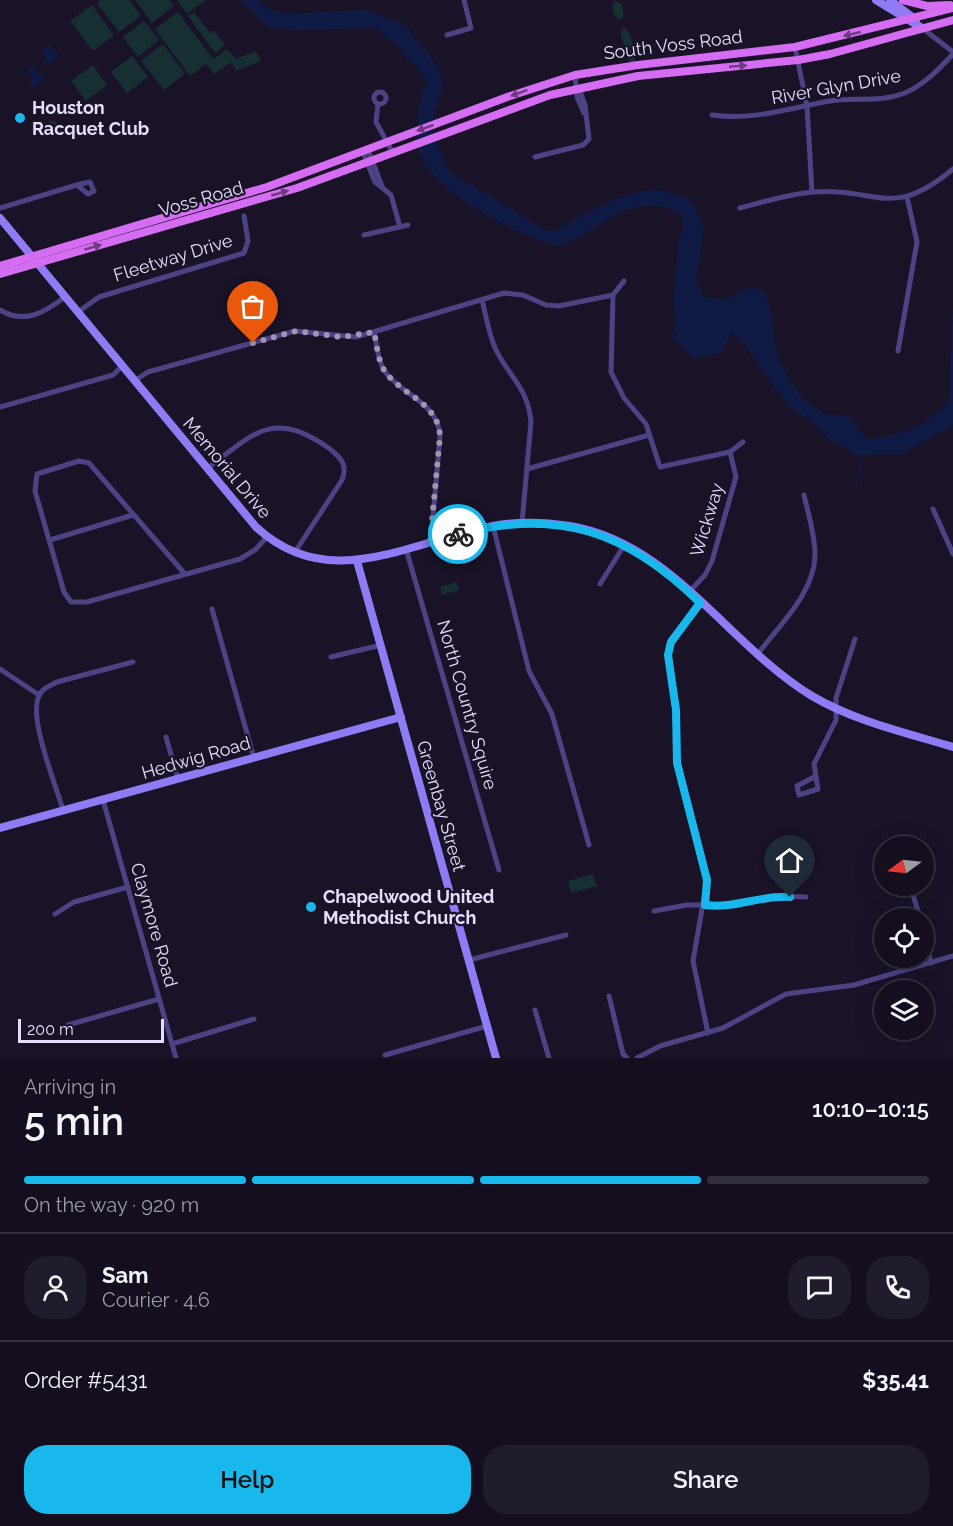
<!DOCTYPE html>
<meta charset="utf-8">
<style>
body{margin:0;font-family:Raleway,sans-serif;background:#211c2b;color:#f1f3f6;height:100vh;display:flex;flex-direction:column;font-size:22px;white-space:nowrap}
*{box-sizing:border-box;margin:0}
p{font-size:20px;color:#9d9ca4}
.icon{flex:none;width:33px;height:33px;fill:none;stroke:currentColor;stroke-width:2;stroke-linecap:round;stroke-linejoin:round}
.map{position:relative;height:1058px;overflow:hidden}
.details{display:flex;flex-direction:column;background:#140e1e;flex:1}
.details>*{flex:none}
.needle{width:39px;rotate:255deg}
.tools{position:absolute;left:874px;top:836px;display:grid;gap:12px}
.tools a{display:grid;place-items:center;width:60px;height:60px;border-radius:50%;background:#140e1e;box-shadow:0 6px 24px #0002,0 0 0 2px #332e3c;font-size:30px}
.scale{position:absolute;left:18px;bottom:15px;width:146px;box-sizing:border-box;padding-left:6px;border:3px solid #e5ddfc;border-top:0;font-size:16px;line-height:21px;white-space:nowrap;color:#e5ddfc;-webkit-text-stroke:4px #1a1328;paint-order:stroke}
.pin{position:absolute;display:grid;place-items:center;width:51px;height:51px;color:#fff;margin:-62px -26px;border-radius:50% 50% 50% 0;rotate:-45deg;box-shadow:0 0 6px #0007}
.pin .icon{rotate:45deg}
.courier{position:absolute;display:grid;place-items:center;width:60px;height:60px;margin:-30px;border:4px solid #18b8ed;border-radius:50%;background:#fff;color:#222;box-shadow:0 2px 8px #0007}
.summary em{font-style:normal;font-weight:600}
.summary div{display:flex;flex-direction:column-reverse}
.summary{display:flex;align-items:center;justify-content:space-between;height:102px;padding:0 24px}
h1{font-size:39px;font-weight:600;line-height:45px}
.bar{display:grid;grid-template-columns:repeat(4,1fr);gap:9px 6px;align-content:center;height:72px;padding:0 24px}
.bar i{height:8px;border-radius:4px;background:#332e3c}
.bar .active{background:#18b8ed}
.bar p{grid-column:span 4}
.line{display:flex;align-items:center;gap:15px;padding:0 24px;border-top:2px solid #332e3c}
.line div{flex:1}
.round{display:grid;place-items:center;flex:none;width:63px;height:63px;border-radius:24px;background:#211c2b}
.action{display:flex;gap:12px;margin-top:auto;padding:12px 24px}
.action a{flex:1;height:69px;border-radius:24px;background:#18b8ed;color:#111;font-size:24px;font-weight:600;line-height:69px;text-align:center}
.action a+a{background:#211c2b;color:#f1f3f6}
.map>svg:first-child{display:block}
.green{fill:#162f32}
.water{fill:#0f1b45}
.lines{fill:none;stroke-linecap:round;stroke-linejoin:round}
.stream{stroke:#0f1b45;stroke-width:1.5}
.street{stroke:#4e4284;stroke-width:5}
.secondary{stroke:#907bf5;stroke-width:8}
.primary{stroke:#d56df3;stroke-width:8}
.oneway{fill:#6e3b83}
.done{stroke:#9e96b2;stroke-width:6;stroke-dasharray:0 10.8}
.route{stroke:#18b8ed;stroke-width:8}
.poi-dot{fill:#18b8ed;stroke:#1a1328;stroke-width:2}
.labels{text-anchor:middle;stroke-width:4.5;stroke-linejoin:round;paint-order:stroke}
.street-label{font-size:18px;fill:#e5ddfc;stroke:#1a1328}
.poi-label{font-size:18px;font-weight:bold;fill:#e5ddfc;stroke:#1a1328;text-anchor:start}
</style>
<div class="map">
<svg width="953" height="1058" viewBox="0 0 953 1058">
<rect width="100%" height="100%" fill="#1a1328"/>
<g class="green">
<polygon points="100,0 129,0 141,16 119,32 97,3"/>
<polygon points="135,0 169,0 174,6 152,23"/>
<polygon points="177,0 206,0 187,14"/>
<polygon points="615,1 621,3 624,15 621,20 615,17 612,6"/>
<polygon points="92,5 114,35 93,51 70,21"/>
<polygon points="178,12 213,59 227,49 236,59 256,51 261,61 236,71 232,62 214,74 206,64 190,76 155,29"/>
<polygon points="194,12 210,33 214,30 225,45 215,53 188,16"/>
<polygon points="144,21 159,40 138,57 123,37"/>
<path d="M625,27C633,35 634,50 635,62H629L620,32Z"/>
<polygon points="163,44 185,74 164,90 141,61"/>
<polygon points="132,56 148,77 127,93 111,72"/>
<polygon points="93,65 107,85 86,101 71,81"/>
<circle cx="52" cy="128" r="7"/>
<polygon points="457,582 459,590 442,595 440,587"/>
<polygon points="593,874 597,886 571,893 568,881"/>
</g>
<g class="water">
<path d="M241,0H259L269,9L283,14L365,10L404,24L439,67L443,86L433,118L432,132L449,171L544,229L555,231C575,218 632,188 654,190C667,191 679,196 691,199L704,228L696,279L702,297L725,300L752,286L765,293C774,312 771,328 776,348C782,374 802,405 829,415C834,416 842,415 848,416L867,439C903,436 924,427 949,401L953,300V425L902,454L858,455L826,438C820,424 802,418 791,407C769,383 755,356 733,332L721,353L694,359L671,337L676,326L674,301L678,244L683,227L681,214C633,187 605,229 562,245C530,245 442,193 425,165C412,145 418,101 427,80L399,48L376,28L287,30L268,27Z"/>
<polygon points="49,44 59,57 49,64 41,50"/>
<polygon points="33,66 45,80 32,88 30,85 33,76 28,73 27,69"/>
</g>
<g class="lines">
<polyline class="stream" points="856,488 863,454"/>
<g class="street">
<polyline points="922,28 953,52"/>
<polyline points="447,35 471,28 464,0"/>
<polyline points="795,47 807,106 812,192"/>
<polyline points="575,75 577,97 584,113"/>
<circle cx="380" cy="98" r="6"/>
<polyline points="378,104 376,122 393,153"/>
<path d="M712,115C753,121 789,108 830,101C856,97 882,103 907,92C926,83 939,69 953,54"/>
<polyline points="368,150 382,186"/>
<polyline points="363,152 375,182 391,195 400,227"/>
<polyline points="535,157 583,145 589,139 585,105 579,89"/>
<polyline points="0,208 80,184 90,182 94,191 88,194 77,185"/>
<path d="M740,208C763,202 789,194 813,192C878,187 891,221 953,169"/>
<polyline points="364,235 408,225"/>
<polyline points="624,281 613,295 611,372 624,398 646,424 660,467 730,452 743,442"/>
<path d="M482,300C486,316 489,335 496,350C510,378 528,388 531,422L522,523"/>
<path d="M0,310C25,325 45,312 65,297"/>
<polyline points="78,312 99,297 244,253 248,241 244,216"/>
<path d="M374,332C377,345 378,363 386,373C404,396 438,403 440,436L431,542"/>
<polyline points="898,351 917,242 907,197"/>
<polyline points="134,381 148,372 295,331 356,337 504,293 523,295 546,305 559,306 613,295"/>
<polyline points="0,407 113,375 122,366"/>
<path d="M208,468C255,432 274,409 330,449C341,458 348,465 342,480L295,552"/>
<polyline points="527,469 649,435"/>
<polyline points="933,509 953,554"/>
<polyline points="493,526 529,671 552,714 589,845"/>
<polyline points="50,540 133,515"/>
<polyline points="406,549 499,870"/>
<polyline points="184,573 89,463 79,461 37,474 35,491 64,592 71,602 87,602 240,559 255,550 267,537"/>
<polyline points="600,584 625,544"/>
<polyline points="689,592 705,575 712,561 736,477 730,452"/>
<polyline points="700,603 671,642 667,655 676,710 677,763 707,880 693,961 708,1033"/>
<polyline points="212,609 254,758"/>
<path d="M757,655C779,625 817,591 815,551C814,532 808,513 804,495"/>
<polyline points="331,657 381,645"/>
<polyline points="0,669 39,695"/>
<polyline points="166,737 178,779"/>
<polyline points="814,777 797,786 799,795 818,789 814,764 836,720 836,698 855,639"/>
<polyline points="103,800 176,1058"/>
<path d="M63,810C56,785 28,718 39,696C42,688 50,686 57,682L133,662"/>
<polyline points="910,885 920,918"/>
<polyline points="654,911 687,905 733,905 773,896 806,897"/>
<polyline points="55,914 74,902 128,887"/>
<polyline points="924,934 931,963"/>
<polyline points="469,960 566,935"/>
<polyline points="609,996 623,1054 627,1058"/>
<polyline points="535,1010 549,1058"/>
<polyline points="68,1025 159,999"/>
<polyline points="172,1044 254,1019"/>
<polyline points="385,1055 487,1026"/>
<polyline points="637,1058 660,1046 723,1028 786,994 854,985 953,956"/>
</g>
<g class="secondary">
<polyline points="876,0 922,28"/>
<polyline points="890,0 916,20"/>
<path d="M0,218L256,527C329,595 411,541 493,526C518,521 544,522 570,526C672,543 728,645 812,696C854,721 907,733 953,747"/>
<polyline points="357,561 496,1058"/>
<polyline points="0,828 401,717"/>
</g>
<g class="primary">
<polyline points="903,0 927,6 950,5"/>
<polyline points="0,266 267,187 510,96 575,75 638,65 795,47 953,8"/>
<polyline points="0,274 297,188 550,95 638,76 798,60 830,54 953,20"/>
</g>
</g>
<defs><path id="oneway-solid" d="M-6-.8H1V-3.2L6.5 0L1 3.2V.8H-6Z" transform="scale(1.5)"/></defs>
<g class="oneway">
<use href="#oneway-solid" transform="translate(852 34) rotate(167)"/>
<use href="#oneway-solid" transform="translate(738 66) rotate(-5)"/>
<use href="#oneway-solid" transform="translate(519 93) rotate(160)"/>
<use href="#oneway-solid" transform="translate(425 128) rotate(160)"/>
<use href="#oneway-solid" transform="translate(280 193) rotate(-16)"/>
<use href="#oneway-solid" transform="translate(93 247) rotate(-17)"/>
</g>
<g class="lines">
<path class="done" d="M253,343L296,331L341,337L374,332C377,345 378,363 386,373C404,396 438,403 440,436L430,542L458,534"/>
<path class="route" d="M458,534C558,508 627,531 700,603L671,642L668,655L676,710L677,763L707,880L705,905C734,909 761,895 790,897"/>
</g>
<g class="poi-dot">
<circle cx="20" cy="118" r="6"/>
<circle cx="311" cy="907" r="6"/>
</g>
<g class="labels">
<g class="street-label">
<text transform="translate(673 45) rotate(-7)" y="6">South Voss Road</text>
<text transform="translate(836 87) rotate(-10)" y="6">River Glyn Drive</text>
<text transform="translate(201 199) rotate(-16)" y="6">Voss Road</text>
<text transform="translate(173 258) rotate(-17)" y="6">Fleetway Drive</text>
<text transform="translate(227 468) rotate(50)" y="6">Memorial Drive</text>
<text transform="translate(707 520) rotate(-73)" y="6">Wickway</text>
<text transform="translate(467 705) rotate(74)" y="6">North Country Squire</text>
<text transform="translate(196 758) rotate(-16)" y="6">Hedwig Road</text>
<text transform="translate(441 806) rotate(74)" y="6">Greenbay Street</text>
<text transform="translate(154 925) rotate(74)" y="6">Claymore Road</text>
</g>
<g class="poi-label">
<text x="32" y="114">Houston<tspan x="32" dy="21">Racquet Club</tspan></text>
<text x="323" y="903">Chapelwood United<tspan x="323" dy="21">Methodist Church</tspan></text>
</g>
</g>
</svg>
<div class="tools">
<a><svg class="needle" viewBox="-14 -14 28 28"><path d="M0-13l5 13h-10z" fill="#e53935"/><path d="M0 13l5-13h-10z" fill="#9d9ca4"/></svg></a>
<a><svg class="icon" aria-label="locate" viewBox="0 0 24 24"><circle cx="12" cy="12" r="6"/><path d="M12 2v4M12 18v4M2 12h4M18 12h4"/></svg></a>
<a><svg class="icon" aria-label="layers" viewBox="0 0 24 24"><path d="M12 4l9 5-9 5-9-5zM3 14l9 5 9-5"/></svg></a>
</div>
<div class="scale">200 m</div>
<div class="pin" style="left:253px;top:343px;background:#ea580c"><svg class="icon" aria-label="bag" viewBox="0 0 24 24"><path d="M5 8h14l-1 12H6zM9 8a3 3 0 0 1 6 0"/></svg></div>
<div class="pin" style="left:790px;top:897px;background:#1f2937"><svg class="icon" aria-label="home" viewBox="0 0 24 24"><path d="M3 11l9-7 9 7M6 9v11h12V9"/></svg></div>
<div class="courier" style="left:458px;top:534px"><svg class="icon" aria-label="bike" viewBox="0 0 24 24"><circle cx="6" cy="16" r="4"/><circle cx="18" cy="16" r="4"/><path d="M6 16l4-8h5l3 8M10 8l3 8H6M13 5h3"/></svg></div>
</div>
<section class="details">
<div class="summary"><div><h1>5 min</h1><p>Arriving in</p></div><em>10:10–10:15</em></div>
<div class="bar"><i class="active"></i><i class="active"></i><i class="active"></i><i></i><p>On the way · 920 m</p></div>
<div class="line" style="height:108px"><a class="round"><svg class="icon" aria-label="person" viewBox="0 0 24 24"><circle cx="12" cy="8" r="4"/><path d="M4 21q1-7 8-7t8 7"/></svg></a><div><b>Sam</b><p>Courier · 4.6</p></div><a class="round"><svg class="icon" aria-label="chat" viewBox="0 0 24 24"><path d="M4 5h16v11H9l-5 4z"/></svg></a><a class="round"><svg class="icon" aria-label="phone" viewBox="0 0 24 24"><path d="M5 4h4l2 5-3 2q2 4 5 5l2-3 5 2v4C11 20 4 13 5 4z"/></svg></a></div>
<div class="line" style="height:78px"><div>Order #5431</div><b>$35.41</b></div>
<div class="action"><a>Help</a><a>Share</a></div>
</section>
